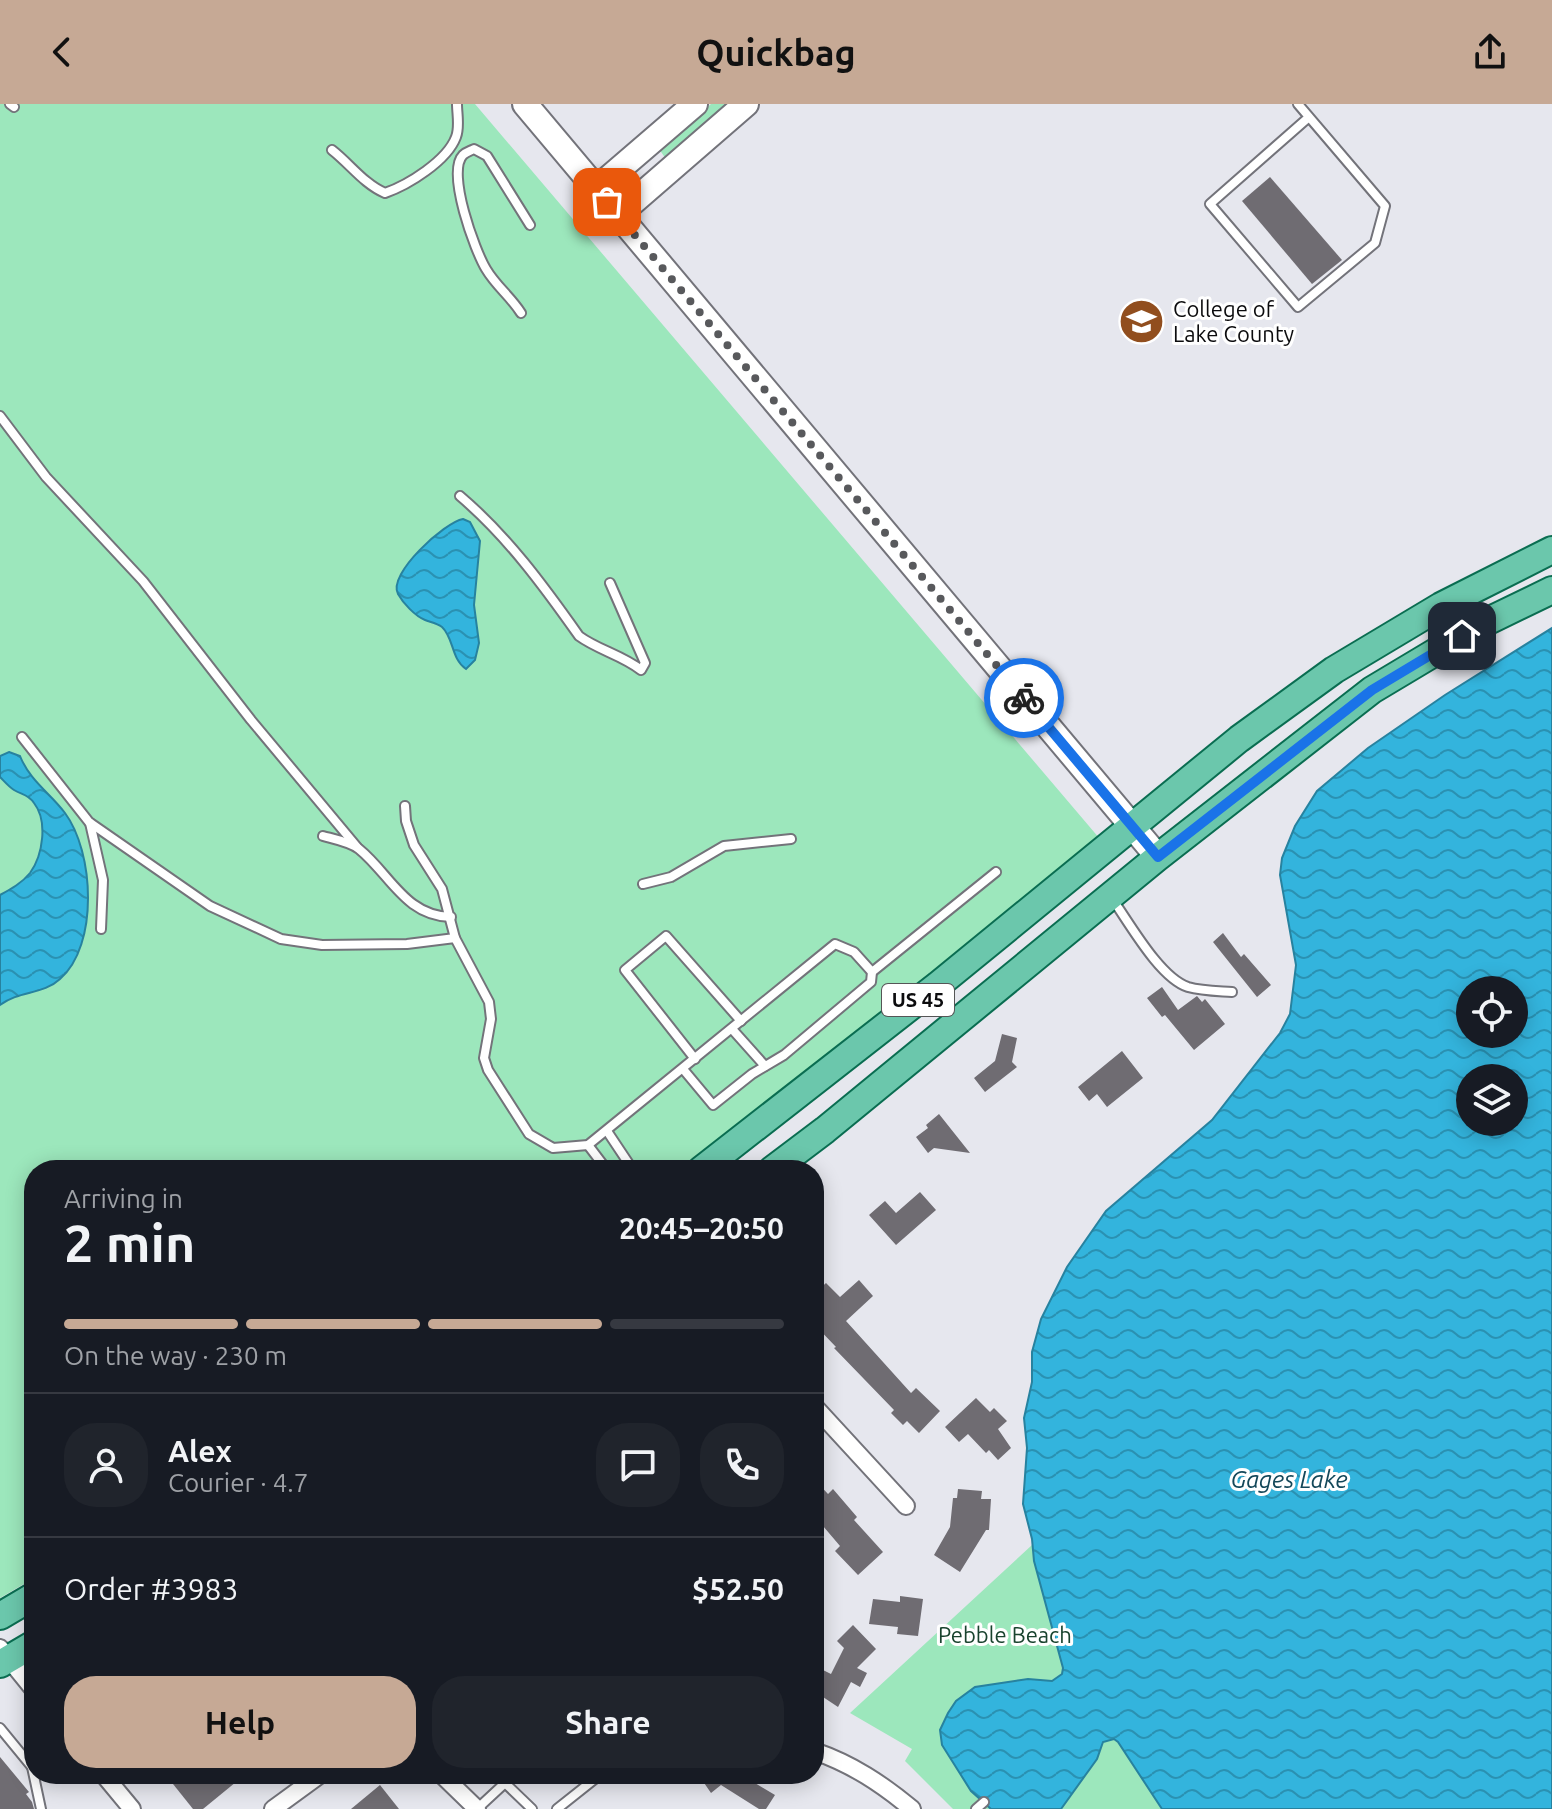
<!DOCTYPE html>
<meta charset="utf-8">
<style>
body{margin:0;font-family:Ubuntu,sans-serif;background:#20242c;color:#f1f3f6;height:100vh;display:flex;flex-direction:column;font-size:30px;white-space:nowrap}
*{box-sizing:border-box;margin:0}
p{font-size:26px;color:#9ea1a6}
.icon{flex:none;width:44px;height:44px;fill:none;stroke:currentColor;stroke-width:2;stroke-linecap:round;stroke-linejoin:round}
.map{position:relative;flex:1;overflow:hidden}
.side{position:absolute;left:24px;top:1056px;width:800px;height:624px;display:flex;flex-direction:column;background:#171b24;border-radius:32px;box-shadow:0 4px 20px #0003}
.side>*{flex:none}
.controls{position:absolute;left:1456px;top:872px;display:grid;gap:16px}
.controls a{display:grid;place-items:center;width:72px;height:72px;border-radius:50%;background:#171b24;box-shadow:0 4px 20px #0003;font-size:40px}
.pin{position:absolute;display:grid;place-items:center;width:68px;height:68px;color:#fff;margin:-34px;border-radius:16px;box-shadow:0 4px 12px #0006}
.courier{position:absolute;display:grid;place-items:center;width:80px;height:80px;margin:-40px;border:6px solid #1a73e8;border-radius:50%;background:#fff;color:#222;box-shadow:0 2px 10px #0007}
.head em{font-style:normal;font-weight:700}
.head div{display:flex;flex-direction:column-reverse}
.head{display:flex;align-items:center;justify-content:space-between;height:136px;padding:0 40px}
h1{font-size:52px;font-weight:700;line-height:60px}
.bar{display:grid;grid-template-columns:repeat(4,1fr);gap:12px 8px;align-content:center;height:96px;padding:0 40px}
.bar i{height:10px;border-radius:6px;background:#363941}
.bar .selected{background:#c6a995}
.bar p{grid-column:span 4}
.line{display:flex;align-items:center;gap:20px;padding:0 40px;border-top:2px solid #363941}
.line div{flex:1}
.round{display:grid;place-items:center;flex:none;width:84px;height:84px;border-radius:32px;background:#20242c}
.action{display:flex;gap:16px;margin-top:auto;padding:16px 40px}
.action a{flex:1;height:92px;border-radius:32px;background:#c6a995;color:#111;font-size:32px;font-weight:700;line-height:92px;text-align:center}
.action a+a{background:#20242c;color:#f1f3f6}
header{display:flex;justify-content:space-between;align-items:center;height:104px;padding:0 40px;background:#c6a995;color:#111;font-size:36px;font-weight:700}
.map>svg:first-child{display:block}
.green{fill:#9ce7bc}
.water{fill:url(#water-waves);stroke:#27829f;stroke-width:2;fill-rule:evenodd}
.building{fill:#6f6c72}
.lines{fill:none;stroke-linecap:round;stroke-linejoin:round}
.lane-casing{stroke:#73737a;stroke-width:12}
.street-casing{stroke:#73737a;stroke-width:20}
.secondary-casing{stroke:#73737a;stroke-width:28}
.primary-casing{stroke:#0a6d51;stroke-width:30}
.lane{stroke:#fff;stroke-width:8}
.street{stroke:#fff;stroke-width:16}
.secondary{stroke:#fff;stroke-width:24}
.primary{stroke:#6bc7ac;stroke-width:26}
.done{stroke:#58595c;stroke-width:8;stroke-dasharray:0 14.4}
.route{stroke:#1a73e8;stroke-width:10}
.labels{text-anchor:middle;stroke-width:6;stroke-linejoin:round;paint-order:stroke}
.shield{fill:#fff;stroke:#555556;stroke-width:2}
.shield-label{font-size:20px;font-weight:bold;fill:#0c0c0e}
.poi-label{font-size:22px;fill:#0c0c0e;stroke:#fff;text-anchor:start}
.park-label{font-size:22px;fill:#19432e;stroke:#fff}
.water-label{font-size:24px;font-style:italic;fill:#14485a;stroke:#fff}
</style>
<header><svg class="icon" aria-label="back" viewBox="0 0 24 24"><path d="M15 5l-7 7 7 7"/></svg>Quickbag<svg class="icon" aria-label="share" viewBox="0 0 24 24"><path d="M12 15V3M7 8l5-5 5 5M5 13v7h14v-7"/></svg></header>
<div class="map">
<svg width="1552" height="1705" viewBox="0 0 1552 1705">
<defs>
<pattern id="water-waves" width="16" height="10" patternUnits="userSpaceOnUse" patternTransform="scale(2)"><rect width="16" height="10" fill="#33b4dd"/><path d="M0 5q4-4 8 0t8 0" fill="none" stroke="#2a91b2"/></pattern>
</defs>
<rect width="100%" height="100%" fill="#e6e7ee"/>
<g class="green">
<polygon points="0,0 475,0 1100,735 694,1066 34,1066 34,1474 0,1494"/>
<polygon points="711,0 730,0 666,55 659,45"/>
<polygon points="1032,1441 1034,1458 1063,1564 1062,1570 1052,1577 1028,1576 975,1583 956,1597 971,1687 991,1705 953,1705 905,1657 912,1645 850,1609"/>
<polygon points="1114,1635 1118,1638 1162,1705 1061,1705 1097,1655 1103,1638"/>
</g>
<g class="water">
<path d="M463,415L470,418L480,437L474,501L479,539L475,556L466,565C451,555 454,534 442,523C437,519 430,518 425,516C415,512 403,499 398,490C387,470 445,418 463,415Z"/>
<path d="M1552,524V1705H1162L1118,1638L1114,1635L1103,1638L1097,1655L1061,1705H991L971,1687L942,1641L940,1626L948,1609L956,1597L975,1583L1028,1575L1052,1577L1062,1570L1063,1564L1034,1457L1032,1435L1023,1400L1027,1344L1024,1314L1032,1278V1248L1041,1215L1067,1163L1106,1107L1212,1016L1280,929L1290,910L1296,861L1280,771L1282,754L1295,722L1317,687L1368,644L1445,591ZM1470,886H1514V930H1470ZM1470,974H1514V1018H1470Z"/>
<path d="M9,648L20,652C30,677 50,689 65,709C94,748 99,841 60,875C43,891 20,886 0,901V791C11,785 22,779 30,769C43,751 48,717 34,699C28,690 22,691 14,686C9,683 4,677 0,673V652Z"/>
</g>
<g class="building">
<polygon points="1270,73 1342,156 1312,180 1242,97"/>
<polygon points="1223,829 1241,853 1244,850 1271,881 1257,893 1213,838"/>
<polygon points="1162,883 1178,906 1197,892 1202,898 1205,895 1225,920 1194,946 1165,911 1162,913 1147,894"/>
<polygon points="1002,930 1017,934 1012,958 1017,963 985,988 974,974 995,957"/>
<polygon points="1122,947 1143,974 1107,1003 1097,990 1089,997 1078,983"/>
<polygon points="939,1010 970,1049 934,1044 928,1049 916,1033 928,1024 926,1021"/>
<polygon points="920,1088 936,1106 896,1141 869,1111 885,1097 896,1109"/>
<polygon points="859,1176 873,1192 846,1217 911,1289 916,1284 940,1307 919,1329 907,1317 903,1321 891,1309 894,1306 834,1244 836,1243 814,1220 814,1190 826,1179 840,1193"/>
<polygon points="976,1294 990,1308 994,1304 1007,1317 998,1325 1011,1344 998,1356 989,1346 986,1349 968,1330 959,1338 945,1323"/>
<polygon points="814,1375 828,1390 833,1385 857,1413 854,1416 883,1448 858,1471 835,1447 840,1442 823,1422 814,1430"/>
<polygon points="958,1385 982,1387 981,1395 991,1395 989,1426 986,1426 960,1468 934,1451 950,1423 953,1394 957,1394"/>
<polygon points="900,1492 923,1495 918,1532 897,1530 898,1523 869,1520 873,1495 900,1498"/>
<polygon points="853,1521 876,1545 857,1564 867,1569 860,1583 851,1578 838,1603 814,1587 814,1579 821,1565 831,1570 844,1544 837,1537"/>
<polygon points="0,1653 29,1688 26,1690 32,1698 34,1705 0,1705"/>
<polygon points="165,1670 229,1670 236,1678 203,1705 193,1705"/>
<polygon points="698,1670 740,1670 775,1691 766,1705 759,1705 721,1681 711,1689"/>
<polygon points="380,1681 399,1705 351,1705"/>
</g>
<g class="lines">
<defs>
<g id="lane">
<polyline points="10,0 14,3"/>
<polyline points="1298,0 1385,102 1375,139 1298,203 1210,100 1309,13"/>
<path d="M332,46C350,60 364,80 385,89C408,81 447,57 456,33C460,23 457,10 457,0"/>
<path d="M521,209C511,193 496,182 486,165C475,147 446,68 463,51C466,48 470,47 474,45L487,52L530,121"/>
<polyline points="0,312 46,373 143,477 251,616 357,743"/>
<path d="M460,392C507,432 543,481 579,532C598,546 622,551 641,566L645,559L610,479"/>
<polyline points="22,633 89,718 210,802 281,835 322,841 407,840 455,834"/>
<polyline points="405,702 406,717 414,741 442,785 455,834 489,898 491,915 484,954 488,966 529,1030 553,1044 588,1041 835,840 854,848 872,868 996,768"/>
<polyline points="90,719 103,776 101,825"/>
<path d="M323,732C334,735 350,738 359,745C390,770 405,812 451,813"/>
<polyline points="643,780 671,773 724,742 791,735"/>
<path d="M1113,796C1130,820 1160,874 1188,883C1202,887 1218,887 1232,888"/>
<polyline points="732,925 765,962"/>
<polyline points="695,955 625,866 666,832 741,917"/>
<polyline points="683,965 713,1001 752,970 784,951 871,878 872,868"/>
<polyline points="607,1027 633,1066"/>
<polyline points="588,1041 607,1066"/>
<polyline points="0,1624 32,1663 34,1662"/>
<polyline points="32,1663 41,1705"/>
<polyline points="516,1670 505,1679 532,1705"/>
<polyline points="477,1705 505,1679 497,1670"/>
<polyline points="557,1705 601,1670"/>
<polyline points="976,1705 984,1698"/>
</g>
<g id="street">
<polyline points="814,1302 906,1402"/>
<polyline points="0,1544 34,1586"/>
<path d="M814,1647C852,1660 882,1680 912,1705"/>
<polyline points="103,1670 132,1705"/>
<polyline points="441,1670 477,1705"/>
<polyline points="273,1705 321,1670"/>
</g>
<g id="secondary">
<polyline points="525,0 1158,753"/>
<polyline points="596,85 695,0"/>
<polyline points="618,111 746,0"/>
</g>
<g id="primary">
<polyline points="701,1066 938,881 1239,635 1334,566 1441,502 1552,446"/>
<polyline points="772,1066 825,1026 1158,753 1372,586 1484,519 1552,486"/>
<polyline points="0,1512 34,1492"/>
<polyline points="0,1560 34,1540"/>
</g>
</defs>
<use href="#lane" class="lane-casing"/>
<use href="#street" class="street-casing"/>
<use href="#secondary" class="secondary-casing"/>
<use href="#primary" class="primary-casing"/>
<use href="#lane" class="lane"/>
<use href="#street" class="street"/>
<use href="#secondary" class="secondary"/>
<use href="#primary" class="primary"/>
</g>
<g class="lines">
<polyline class="done" points="607,98 1024,594"/>
<polyline class="route" points="1024,594 1158,753 1372,586 1462,532"/>
</g>
<defs>
<symbol id="university-disc" viewBox="-11 -11 22 22"><circle r="9.5" fill="#914e1e" stroke="#fff"/><path d="M0-5L7-2L0 1L-7-2ZM-4 1L0 2.5L4 1V4Q0 6-4 4Z" fill="#fff"/></symbol>
</defs>
<g fill-rule="evenodd">
<use href="#university-disc" x="1116" y="192" width="51" height="51"/>
</g>
<g class="labels">
<rect class="shield" x="882" y="880" width="72" height="32" rx="6"/>
<g class="shield-label">
<text x="918" y="903">US 45</text>
</g>
<g class="poi-label">
<text x="1173" y="213">College of<tspan x="1173" dy="25">Lake County</tspan></text>
</g>
<g class="park-label">
<text x="1005" y="1539">Pebble Beach</text>
</g>
<g class="water-label">
<text x="1289" y="1384">Gages Lake</text>
</g>
</g>
</svg>
<div class="controls">
<a><svg class="icon" aria-label="locate" viewBox="0 0 24 24"><circle cx="12" cy="12" r="6"/><path d="M12 2v4M12 18v4M2 12h4M18 12h4"/></svg></a>
<a><svg class="icon" aria-label="layers" viewBox="0 0 24 24"><path d="M12 4l9 5-9 5-9-5zM3 14l9 5 9-5"/></svg></a>
</div>
<div class="pin" style="left:607px;top:98px;background:#ea580c"><svg class="icon" aria-label="bag" viewBox="0 0 24 24"><path d="M5 8h14l-1 12H6zM9 8a3 3 0 0 1 6 0"/></svg></div>
<div class="pin" style="left:1462px;top:532px;background:#1f2937"><svg class="icon" aria-label="home" viewBox="0 0 24 24"><path d="M3 11l9-7 9 7M6 9v11h12V9"/></svg></div>
<div class="courier" style="left:1024px;top:594px"><svg class="icon" aria-label="bike" viewBox="0 0 24 24"><circle cx="6" cy="16" r="4"/><circle cx="18" cy="16" r="4"/><path d="M6 16l4-8h5l3 8M10 8l3 8H6M13 5h3"/></svg></div>
<section class="side">
<div class="head"><div><h1>2 min</h1><p>Arriving in</p></div><em>20:45–20:50</em></div>
<div class="bar"><i class="selected"></i><i class="selected"></i><i class="selected"></i><i></i><p>On the way · 230 m</p></div>
<div class="line" style="height:144px"><a class="round"><svg class="icon" aria-label="person" viewBox="0 0 24 24"><circle cx="12" cy="8" r="4"/><path d="M4 21q1-7 8-7t8 7"/></svg></a><div><b>Alex</b><p>Courier · 4.7</p></div><a class="round"><svg class="icon" aria-label="chat" viewBox="0 0 24 24"><path d="M4 5h16v11H9l-5 4z"/></svg></a><a class="round"><svg class="icon" aria-label="phone" viewBox="0 0 24 24"><path d="M5 4h4l2 5-3 2q2 4 5 5l2-3 5 2v4C11 20 4 13 5 4z"/></svg></a></div>
<div class="line" style="height:104px"><div>Order #3983</div><b>$52.50</b></div>
<div class="action"><a>Help</a><a>Share</a></div>
</section>
</div>
